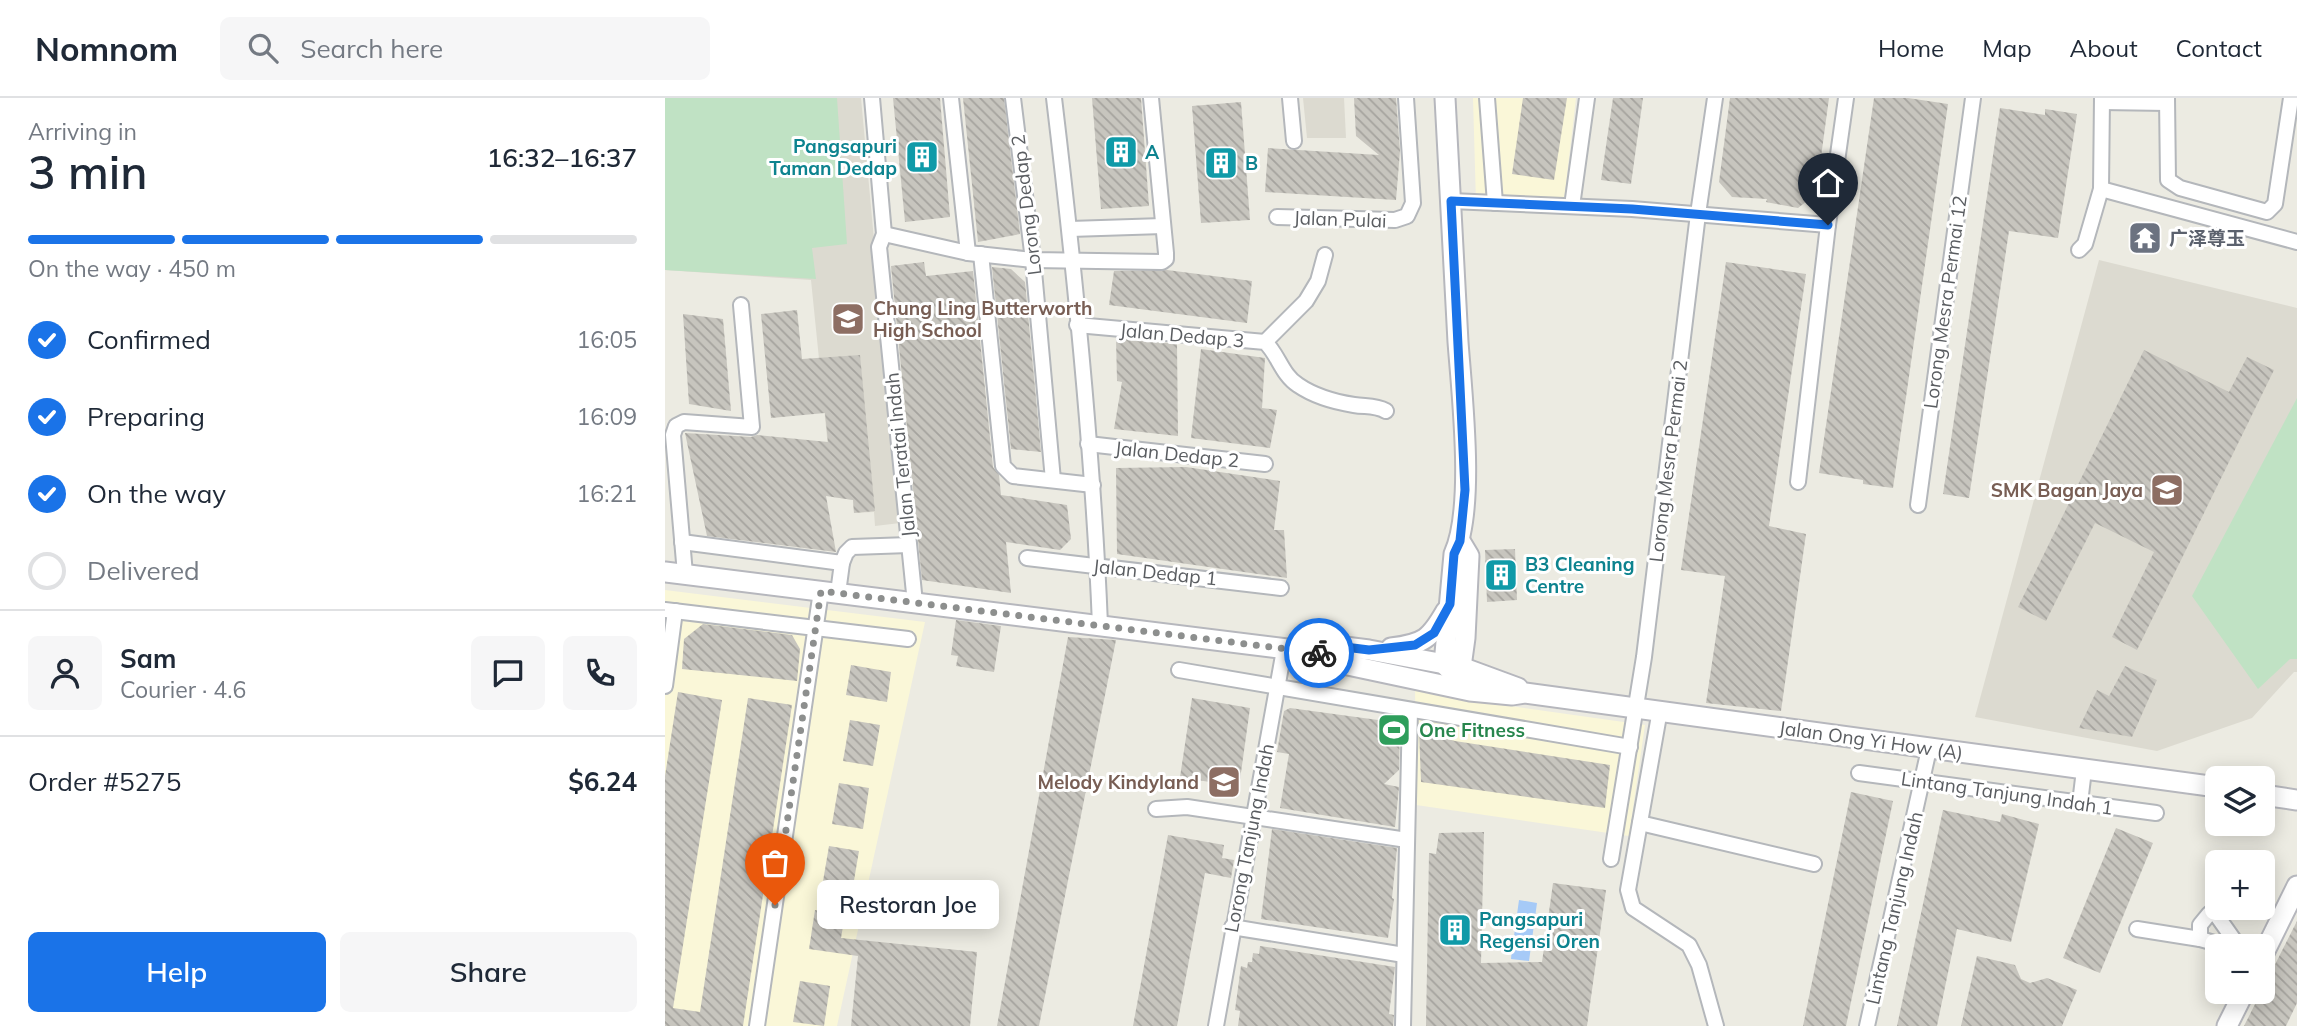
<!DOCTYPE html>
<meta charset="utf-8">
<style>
body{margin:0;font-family:Mulish,"Noto Sans SC",sans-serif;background:#f6f6f7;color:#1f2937;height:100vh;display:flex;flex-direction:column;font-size:26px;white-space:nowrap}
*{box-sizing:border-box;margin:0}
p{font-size:23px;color:#747a83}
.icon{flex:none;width:38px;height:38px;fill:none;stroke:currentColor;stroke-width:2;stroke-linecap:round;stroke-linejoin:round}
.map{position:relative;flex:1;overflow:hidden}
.drawer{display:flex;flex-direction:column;background:#fff;width:665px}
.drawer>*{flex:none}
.buttons{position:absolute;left:1540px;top:668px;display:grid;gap:14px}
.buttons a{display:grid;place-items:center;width:70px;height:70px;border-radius:10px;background:#fff;box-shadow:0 4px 18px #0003;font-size:35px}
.pin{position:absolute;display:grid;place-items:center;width:60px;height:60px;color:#fff;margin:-72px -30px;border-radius:50% 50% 50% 0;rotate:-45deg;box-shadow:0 0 7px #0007}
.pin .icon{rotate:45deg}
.courier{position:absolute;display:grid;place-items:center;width:70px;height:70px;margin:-35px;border:5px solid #1a73e8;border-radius:50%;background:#fff;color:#222;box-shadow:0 2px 9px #0007}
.bubble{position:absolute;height:49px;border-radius:10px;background:#fff;box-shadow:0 4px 18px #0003;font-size:23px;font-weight:600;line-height:49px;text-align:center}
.summary em{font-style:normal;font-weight:600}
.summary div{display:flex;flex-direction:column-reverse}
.summary{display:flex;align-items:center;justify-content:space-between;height:119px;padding:0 28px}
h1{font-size:46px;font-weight:600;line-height:52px}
.bar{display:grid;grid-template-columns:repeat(4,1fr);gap:10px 7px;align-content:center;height:84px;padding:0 28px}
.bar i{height:9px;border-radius:5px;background:#e0e1e3}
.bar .current{background:#1a73e8}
.bar p{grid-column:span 4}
.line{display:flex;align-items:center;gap:18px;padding:0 28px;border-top:2px solid #e0e1e3}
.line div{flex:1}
.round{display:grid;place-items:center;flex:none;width:74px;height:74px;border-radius:10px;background:#f6f6f7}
ol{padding:0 28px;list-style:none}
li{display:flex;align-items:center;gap:21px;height:77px}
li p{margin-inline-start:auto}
li .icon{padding:7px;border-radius:50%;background:#1a73e8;color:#fff;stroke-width:4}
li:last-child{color:#747a83}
li i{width:38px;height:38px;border:4px solid #e0e1e3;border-radius:50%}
.cta{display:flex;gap:14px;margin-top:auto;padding:14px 28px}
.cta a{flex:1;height:80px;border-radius:10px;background:#1a73e8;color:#fff;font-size:28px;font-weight:600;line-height:80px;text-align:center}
.cta a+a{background:#f6f6f7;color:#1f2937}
header{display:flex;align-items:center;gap:42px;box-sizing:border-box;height:98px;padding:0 35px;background:#fff;border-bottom:2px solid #e0e1e3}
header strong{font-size:33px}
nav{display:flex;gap:38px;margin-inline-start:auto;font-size:24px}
.search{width:490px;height:63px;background:#f6f6f7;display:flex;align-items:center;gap:18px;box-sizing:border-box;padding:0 24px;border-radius:10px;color:#747a83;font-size:26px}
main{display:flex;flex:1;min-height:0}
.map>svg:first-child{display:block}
.commercial{fill:#faf7d8}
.education{fill:#dcdad0}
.pitch{fill:#c0e2c4}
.water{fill:#a6caf7}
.building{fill:url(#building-back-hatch)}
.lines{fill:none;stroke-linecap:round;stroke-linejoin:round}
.street-casing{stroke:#b4b7bb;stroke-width:18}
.secondary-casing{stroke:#b6b7bd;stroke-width:23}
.street{stroke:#fff;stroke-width:14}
.secondary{stroke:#fff;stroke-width:19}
.done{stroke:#8d8f8e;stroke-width:7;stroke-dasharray:0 12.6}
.route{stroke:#1a73e8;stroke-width:9}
.labels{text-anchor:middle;stroke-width:6;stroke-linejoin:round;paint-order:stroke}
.culture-label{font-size:19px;font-weight:bold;fill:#0d838f;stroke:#fff;text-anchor:start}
.street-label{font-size:19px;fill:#5a5d61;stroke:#fff}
.worship-label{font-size:19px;font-weight:bold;fill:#5b616d;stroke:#fff;text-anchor:start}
.education-label{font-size:19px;font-weight:bold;fill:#785e54;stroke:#fff;text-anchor:end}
.leisure-label{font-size:19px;font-weight:bold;fill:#27864d;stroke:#fff;text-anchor:start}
</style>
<header>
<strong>Nomnom</strong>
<div class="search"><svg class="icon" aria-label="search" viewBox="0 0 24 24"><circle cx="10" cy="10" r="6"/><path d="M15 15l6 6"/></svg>Search here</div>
<nav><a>Home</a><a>Map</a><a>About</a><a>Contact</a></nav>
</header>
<main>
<section class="drawer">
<div class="summary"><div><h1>3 min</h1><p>Arriving in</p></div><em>16:32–16:37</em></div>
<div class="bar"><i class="current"></i><i class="current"></i><i class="current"></i><i></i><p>On the way · 450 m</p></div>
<ol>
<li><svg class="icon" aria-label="check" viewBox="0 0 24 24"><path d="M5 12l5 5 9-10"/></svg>Confirmed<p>16:05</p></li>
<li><svg class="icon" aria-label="check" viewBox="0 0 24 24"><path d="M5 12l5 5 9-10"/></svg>Preparing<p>16:09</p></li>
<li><svg class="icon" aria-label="check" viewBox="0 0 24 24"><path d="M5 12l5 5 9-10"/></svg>On the way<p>16:21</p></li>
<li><i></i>Delivered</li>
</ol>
<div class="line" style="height:126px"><a class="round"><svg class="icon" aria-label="person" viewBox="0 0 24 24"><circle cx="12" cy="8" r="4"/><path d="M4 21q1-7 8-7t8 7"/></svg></a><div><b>Sam</b><p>Courier · 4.6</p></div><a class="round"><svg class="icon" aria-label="chat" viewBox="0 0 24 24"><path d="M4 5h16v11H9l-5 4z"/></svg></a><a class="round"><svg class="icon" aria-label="phone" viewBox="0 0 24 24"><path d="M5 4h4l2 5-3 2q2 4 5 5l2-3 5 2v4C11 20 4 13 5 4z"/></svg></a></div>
<div class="line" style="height:91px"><div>Order #5275</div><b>$6.24</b></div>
<div class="cta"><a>Help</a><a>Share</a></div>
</section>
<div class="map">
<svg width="1632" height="928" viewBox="0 0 1632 928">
<defs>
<pattern id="building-back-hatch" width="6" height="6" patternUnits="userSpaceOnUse" patternTransform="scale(1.75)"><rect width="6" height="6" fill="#c7c5be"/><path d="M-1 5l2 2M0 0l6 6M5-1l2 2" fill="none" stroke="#a5a39e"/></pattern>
</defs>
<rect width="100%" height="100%" fill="#ecebe2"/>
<g class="commercial">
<polygon points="808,0 911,0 898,111 811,105"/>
<polygon points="0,492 260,524 172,928 0,928"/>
<polygon points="750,588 824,605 980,627 964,738 751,707"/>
</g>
<g class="education">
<polygon points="0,0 196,0 235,425 210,428 209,414 189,415 188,402 168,399 146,182 0,172"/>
<polygon points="638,0 679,0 681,40 642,40"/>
<polygon points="1434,162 1632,210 1632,574 1629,574 1587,620 1492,653 1310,619"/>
</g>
<g class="pitch">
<polygon points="0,0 172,0 182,146 147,150 151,181 0,172"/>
<polygon points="1632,300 1632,561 1625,561 1593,591 1527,498"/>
</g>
<polygon class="water" points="854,802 872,805 864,863 846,861 847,849 839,848 840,837 849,838"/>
<g class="building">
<polygon points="228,0 275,0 285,119 240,124"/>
<polygon points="298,0 339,0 355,136 313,144"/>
<polygon points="427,0 476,0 484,108 436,111"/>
<polygon points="689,0 731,0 735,53 731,102 600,94 603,50 714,57 691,38"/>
<polygon points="858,0 902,0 889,82 847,76"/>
<polygon points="948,0 978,0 966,86 936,82"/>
<polygon points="1065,0 1164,0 1151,96 1133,110 1101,104 1102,101 1067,99 1054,84"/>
<polygon points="1209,0 1243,0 1283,6 1228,390 1198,386 1198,382 1154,375"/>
<polygon points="576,4 585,122 536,125 527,8"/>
<polygon points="1335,10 1380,17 1380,11 1412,16 1393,140 1344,133 1304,400 1278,396"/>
<polygon points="259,164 261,178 308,173 328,369 334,377 336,397 402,407 406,441 395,452 341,444 346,495 257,482 226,168"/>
<polygon points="1061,164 1141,176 1104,428 1141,436 1116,613 1041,605 1060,478 1016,472"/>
<polygon points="327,169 346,171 360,184 376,354 346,351"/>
<polygon points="502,172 587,183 582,225 444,207 449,173"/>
<polygon points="132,212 137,261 195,257 210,413 189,415 188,402 161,398 171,454 42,438 20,335 86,339 92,337 163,344 160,315 106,320 96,216"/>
<polygon points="18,216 58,221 66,313 24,306"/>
<polygon points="451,240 512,246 513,338 449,331 457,284 452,283"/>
<polygon points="536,251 600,260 597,310 612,312 605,350 526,340"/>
<polygon points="1479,252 1564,294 1582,259 1609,272 1472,552 1447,539 1489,454 1430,425 1381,523 1353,509"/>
<polygon points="521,369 615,383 609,432 619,432 622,480 452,456 451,370"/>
<polygon points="850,451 852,502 822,504 820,452"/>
<polygon points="291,522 336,528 329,574 291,568 293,558 286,557"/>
<polygon points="38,526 127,537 135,551 132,583 17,571 19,541"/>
<polygon points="403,539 451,542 374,928 332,928"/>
<polygon points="186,567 226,574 222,604 181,597"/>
<polygon points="1460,568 1492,582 1467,639 1414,630 1432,592 1444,598"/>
<polygon points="13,594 57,602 8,910 35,914 83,600 127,607 78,928 0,928 0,678"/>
<polygon points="527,600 585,610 574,689 515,679"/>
<polygon points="625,610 735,625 734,672 719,686 734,689 730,729 615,710 624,656 612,654 619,613"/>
<polygon points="185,622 215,627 208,668 178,663"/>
<polygon points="754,633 790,643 945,667 940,710 756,684"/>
<polygon points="174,685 204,690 198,731 167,726"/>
<polygon points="1186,694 1228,703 1181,928 1138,928"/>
<polygon points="1278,712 1335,724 1337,716 1374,726 1346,844 1292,831 1272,928 1232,928"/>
<polygon points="1451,730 1488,745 1435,875 1398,860"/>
<polygon points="607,731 732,750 727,800 729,801 723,840 596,821"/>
<polygon points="819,734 816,865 877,864 888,785 941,792 922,928 761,928 764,755 771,756 774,735"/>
<polygon points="503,737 559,747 557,760 569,762 566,780 540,775 512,928 468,928"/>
<polygon points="164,748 194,753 187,794 157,789"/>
<polygon points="150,812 180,817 176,840 312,854 305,928 186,928 193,858 144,851"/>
<polygon points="1632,823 1632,905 1621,928 1579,928"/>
<polygon points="595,848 730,869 724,916 729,917 728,928 573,928 575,913 570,912 576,868 582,870 583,864 587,864 588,855 594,856"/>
<polygon points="1312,858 1350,867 1356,881 1365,885 1382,880 1412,892 1397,928 1296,928"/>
<polygon points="135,883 165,888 159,928 128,924"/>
</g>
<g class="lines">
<defs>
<g id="street">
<polyline points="207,0 219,136 214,149 250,505"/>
<polyline points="286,0 303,155"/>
<polyline points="348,0 368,162 388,382"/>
<path d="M389,0C410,175 428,351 435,527"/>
<polyline points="625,0 629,43"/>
<polyline points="822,0 830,105"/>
<polyline points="1502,0 1503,82 1515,90 1602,114 1610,106 1626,0"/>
<polyline points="1437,4 1502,5"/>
<polyline points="1436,91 1632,144"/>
<polyline points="786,103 967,111 1163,127"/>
<polyline points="907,108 922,0"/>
<polyline points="612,119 730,122 742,118 748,105 741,0"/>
<polyline points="405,131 498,128"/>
<polyline points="219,136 303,155 368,162 497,164 501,161 501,155 486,0"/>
<polyline points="1414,152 1420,146 1436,91 1437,0"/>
<polyline points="316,156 338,368 348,378 428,387"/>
<path d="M412,227L600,244C613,256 617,277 633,287C649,298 670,304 689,307C701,309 710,307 721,313"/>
<polyline points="600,244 641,203 653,183 660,157"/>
<polyline points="423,346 600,366"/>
<polyline points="1133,384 1163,127 1181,0"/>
<polyline points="1253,407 1308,0"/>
<polyline points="17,444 177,465 181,455 187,449 244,447"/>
<polyline points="362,460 616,490"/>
<polyline points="20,476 8,337 11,328 19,324 87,329 76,207"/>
<polyline points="173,495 177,465"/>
<polyline points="0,512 243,541"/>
<polyline points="514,572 965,649"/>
<polyline points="0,588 10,513"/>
<polyline points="995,612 963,792 968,810 1024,847 1034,867 1051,928"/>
<polyline points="1194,675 1491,715"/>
<polyline points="1415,705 1419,672"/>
<polyline points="491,711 522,709 742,742"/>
<polyline points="975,725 1149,766"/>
<polyline points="946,761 979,559 1033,116 1050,0"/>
<polyline points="567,829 739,857"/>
<polyline points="1472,831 1535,841 1564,849"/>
<polyline points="1535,841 1535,827 1544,816 1550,815 1574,849"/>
<polyline points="92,928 156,493"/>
<polyline points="551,928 619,552"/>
<polyline points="738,928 745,612"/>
<polyline points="1202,928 1264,651"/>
</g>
<g id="secondary">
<path d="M780,0C784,81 789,163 793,244C797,298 810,410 789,456L779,566L804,592"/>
<polyline points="795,443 804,458 800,540 796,569"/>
<polyline points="0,474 663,556 678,566 805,593 847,597 860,595 1552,689"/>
<path d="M726,550C759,546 765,541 781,513"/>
<polyline points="663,556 680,549 704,552 796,569 853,590"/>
<polyline points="1598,697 1632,702"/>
<polyline points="1598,857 1632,788"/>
<polyline points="1562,928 1579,894"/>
</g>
</defs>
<use href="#street" class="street-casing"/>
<use href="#secondary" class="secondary-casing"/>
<use href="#street" class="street"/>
<use href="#secondary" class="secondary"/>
</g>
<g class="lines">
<polyline class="done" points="110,807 156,493 654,555"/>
<polyline class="route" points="654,555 663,556 680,549 704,552 750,547 769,535 785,506 789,456 795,443 800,392 786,103 967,111 1163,127"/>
</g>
<defs>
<symbol id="building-square" viewBox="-11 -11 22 22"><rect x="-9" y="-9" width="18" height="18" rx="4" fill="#0f9aa8" stroke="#fff"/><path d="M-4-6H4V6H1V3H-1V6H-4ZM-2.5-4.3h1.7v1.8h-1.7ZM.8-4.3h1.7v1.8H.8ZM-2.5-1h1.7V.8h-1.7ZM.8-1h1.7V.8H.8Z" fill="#fff"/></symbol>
<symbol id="temple-square" viewBox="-11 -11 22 22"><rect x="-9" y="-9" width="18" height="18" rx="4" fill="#6b7280" stroke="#fff"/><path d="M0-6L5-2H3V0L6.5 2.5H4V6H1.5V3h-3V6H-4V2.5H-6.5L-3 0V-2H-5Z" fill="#fff"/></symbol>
<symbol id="school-square" viewBox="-11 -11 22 22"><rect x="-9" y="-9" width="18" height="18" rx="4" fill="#8d6e63" stroke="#fff"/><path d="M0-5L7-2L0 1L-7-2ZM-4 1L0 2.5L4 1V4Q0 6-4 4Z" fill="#fff"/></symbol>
<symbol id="stadium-square" viewBox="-11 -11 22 22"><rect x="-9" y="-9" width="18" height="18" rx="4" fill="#2e9e5b" stroke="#fff"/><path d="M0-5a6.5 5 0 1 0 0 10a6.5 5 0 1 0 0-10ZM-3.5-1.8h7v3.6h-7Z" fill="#fff"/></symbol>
</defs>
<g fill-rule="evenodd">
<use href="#building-square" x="437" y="35" width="38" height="38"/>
<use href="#building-square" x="238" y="40" width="38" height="38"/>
<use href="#building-square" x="537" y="46" width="38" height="38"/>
<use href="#temple-square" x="1461" y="121" width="38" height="38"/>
<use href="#school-square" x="164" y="202" width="38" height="38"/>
<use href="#school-square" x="1483" y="373" width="38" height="38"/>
<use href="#building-square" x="817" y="458" width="38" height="38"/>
<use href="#stadium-square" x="710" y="613" width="38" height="38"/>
<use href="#school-square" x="540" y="665" width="38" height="38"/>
<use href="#building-square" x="771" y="813" width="38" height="38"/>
</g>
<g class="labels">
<g class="culture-label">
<text x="232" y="55" text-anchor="end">Pangsapuri<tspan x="232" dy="22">Taman Dedap</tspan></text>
<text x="480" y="61">A</text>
<text x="580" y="72">B</text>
<text x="860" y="473">B3 Cleaning<tspan x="860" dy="22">Centre</tspan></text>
<text x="814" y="828">Pangsapuri<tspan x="814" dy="22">Regensi Oren</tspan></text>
</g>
<g class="street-label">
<text transform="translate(361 107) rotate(-97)" y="7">Lorong Dedap 2</text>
<text transform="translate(675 121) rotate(2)" y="7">Jalan Pulai</text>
<text transform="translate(1280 204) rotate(-82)" y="7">Lorong Mesra Permai 12</text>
<text transform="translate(517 237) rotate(5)" y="7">Jalan Dedap 3</text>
<text transform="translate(512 356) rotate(6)" y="7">Jalan Dedap 2</text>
<text transform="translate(235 357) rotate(-96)" y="7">Jalan Teratai Indah</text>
<text transform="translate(1003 363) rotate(-83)" y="7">Lorong Mesra Permai 2</text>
<text transform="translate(490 474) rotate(6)" y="7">Jalan Dedap 1</text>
<text transform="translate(1206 642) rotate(8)" y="7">Jalan Ong Yi How (A)</text>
<text transform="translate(1342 695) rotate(8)" y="7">Lintang Tanjung Indah 1</text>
<text transform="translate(584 740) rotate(-79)" y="7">Lorong Tanjung Indah</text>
<text transform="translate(1229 810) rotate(-77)" y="7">Lintang Tanjung Indah</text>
</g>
<g class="worship-label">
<text x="1504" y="147">广泽尊玉</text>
</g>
<g class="education-label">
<text x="208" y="217" text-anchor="start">Chung Ling Butterworth<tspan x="208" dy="22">High School</tspan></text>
<text x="1478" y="399">SMK Bagan Jaya</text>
<text x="534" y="691">Melody Kindyland</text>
</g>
<g class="leisure-label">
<text x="754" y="639">One Fitness</text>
</g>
</g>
</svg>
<div class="buttons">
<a><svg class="icon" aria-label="layers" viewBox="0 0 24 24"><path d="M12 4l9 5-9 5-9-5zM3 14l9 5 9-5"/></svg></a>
<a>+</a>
<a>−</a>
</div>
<div class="pin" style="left:110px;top:807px;background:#ea580c"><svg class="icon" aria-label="bag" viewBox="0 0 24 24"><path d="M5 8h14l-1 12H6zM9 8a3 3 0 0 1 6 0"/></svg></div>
<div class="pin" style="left:1163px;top:127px;background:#1f2937"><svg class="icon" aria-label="home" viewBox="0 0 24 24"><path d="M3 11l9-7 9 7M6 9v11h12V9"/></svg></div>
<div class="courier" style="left:654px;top:555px"><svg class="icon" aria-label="bike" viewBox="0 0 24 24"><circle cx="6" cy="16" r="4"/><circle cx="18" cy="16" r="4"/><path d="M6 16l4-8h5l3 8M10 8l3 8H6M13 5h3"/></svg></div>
<div class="bubble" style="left:152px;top:782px;width:182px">Restoran Joe</div>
</div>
</main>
